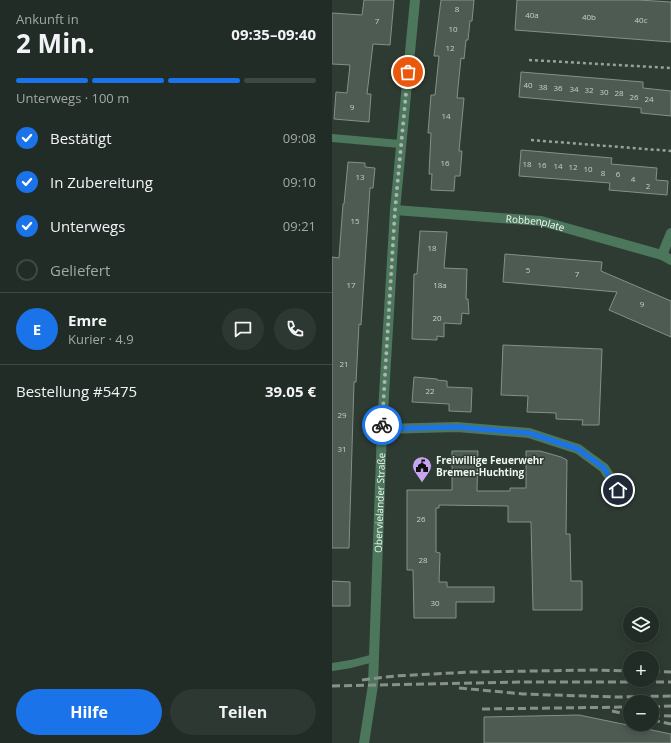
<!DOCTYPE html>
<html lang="de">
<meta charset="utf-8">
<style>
body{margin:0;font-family:"Open Sans",sans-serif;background:#2e3832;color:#f1f3f6;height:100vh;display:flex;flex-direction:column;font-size:15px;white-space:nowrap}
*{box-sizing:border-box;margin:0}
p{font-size:13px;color:#a2a7a7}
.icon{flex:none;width:22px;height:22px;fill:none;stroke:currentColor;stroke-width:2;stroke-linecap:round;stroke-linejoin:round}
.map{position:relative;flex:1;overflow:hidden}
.details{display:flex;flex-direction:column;background:#222c26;width:332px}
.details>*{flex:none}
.buttons{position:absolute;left:291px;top:607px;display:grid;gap:8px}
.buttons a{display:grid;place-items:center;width:36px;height:36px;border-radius:50%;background:#222c26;box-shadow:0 2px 10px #0003,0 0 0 1px #3f4843;font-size:20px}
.pin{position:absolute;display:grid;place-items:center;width:34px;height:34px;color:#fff;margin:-17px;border:2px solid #fff;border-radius:50%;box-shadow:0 1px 4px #0007}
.courier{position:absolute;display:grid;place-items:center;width:40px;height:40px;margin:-20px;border:3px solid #1a73e8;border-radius:50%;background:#fff;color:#222;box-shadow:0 1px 5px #0007}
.overview em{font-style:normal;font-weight:700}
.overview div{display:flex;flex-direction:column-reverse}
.overview{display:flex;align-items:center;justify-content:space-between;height:68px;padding:0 16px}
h1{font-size:26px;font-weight:700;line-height:30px}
.bar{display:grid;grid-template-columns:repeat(4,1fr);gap:6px 4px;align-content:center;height:48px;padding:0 16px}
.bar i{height:5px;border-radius:3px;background:#3f4843}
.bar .on{background:#1a73e8}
.bar p{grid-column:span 4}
.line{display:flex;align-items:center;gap:10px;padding:0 16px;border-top:1px solid #3f4843}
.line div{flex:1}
.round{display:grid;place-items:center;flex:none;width:42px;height:42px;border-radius:21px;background:#2e3832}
ol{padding:0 16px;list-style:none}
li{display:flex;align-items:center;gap:12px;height:44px}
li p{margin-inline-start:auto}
li .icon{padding:4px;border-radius:50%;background:#1a73e8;color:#fff;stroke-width:4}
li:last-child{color:#a2a7a7}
li i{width:22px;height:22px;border:2px solid #3f4843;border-radius:50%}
.action{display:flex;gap:8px;margin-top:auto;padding:8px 16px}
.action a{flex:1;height:46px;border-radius:24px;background:#1a73e8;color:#fff;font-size:16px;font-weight:700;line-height:46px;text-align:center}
.action a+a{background:#2e3832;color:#f1f3f6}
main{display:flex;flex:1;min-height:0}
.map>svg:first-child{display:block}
.building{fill:#4d5b52;stroke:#839187}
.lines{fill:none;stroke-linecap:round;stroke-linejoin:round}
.path{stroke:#98a29b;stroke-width:2.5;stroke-dasharray:3 3;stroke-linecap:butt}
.lane{stroke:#4d775c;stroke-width:8}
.street{stroke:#4d775c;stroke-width:10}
.rail{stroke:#87918a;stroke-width:3;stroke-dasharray:8 4;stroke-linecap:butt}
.done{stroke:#abb5af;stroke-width:4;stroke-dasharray:0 7.2}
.route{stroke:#1a73e8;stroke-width:5}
.labels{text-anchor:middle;stroke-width:3;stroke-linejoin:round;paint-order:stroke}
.number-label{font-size:8px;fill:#c6d0ca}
.street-label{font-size:10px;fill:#eff7f2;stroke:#2e3b32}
.poi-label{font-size:10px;font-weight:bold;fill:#eff7f2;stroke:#2e3b32;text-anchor:start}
</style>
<main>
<section class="details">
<div class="overview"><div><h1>2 Min.</h1><p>Ankunft in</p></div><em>09:35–09:40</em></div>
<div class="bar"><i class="on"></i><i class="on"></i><i class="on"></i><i></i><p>Unterwegs · 100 m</p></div>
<ol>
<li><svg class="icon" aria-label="check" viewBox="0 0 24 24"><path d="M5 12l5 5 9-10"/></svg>Bestätigt<p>09:08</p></li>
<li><svg class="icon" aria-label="check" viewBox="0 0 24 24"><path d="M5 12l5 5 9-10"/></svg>In Zubereitung<p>09:10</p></li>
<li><svg class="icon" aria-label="check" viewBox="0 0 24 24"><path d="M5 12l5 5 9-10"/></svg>Unterwegs<p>09:21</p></li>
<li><i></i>Geliefert</li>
</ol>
<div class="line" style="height:72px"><b class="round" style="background:#1a73e8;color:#fff">E</b><div><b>Emre</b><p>Kurier · 4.9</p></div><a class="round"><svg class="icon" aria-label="chat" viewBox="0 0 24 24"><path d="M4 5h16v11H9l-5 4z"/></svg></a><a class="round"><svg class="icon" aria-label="phone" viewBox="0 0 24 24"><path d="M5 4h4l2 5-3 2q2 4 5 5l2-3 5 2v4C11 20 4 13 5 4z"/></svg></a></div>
<div class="line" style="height:52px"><div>Bestellung #5475</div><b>39.05 €</b></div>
<div class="action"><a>Hilfe</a><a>Teilen</a></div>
</section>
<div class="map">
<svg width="339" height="743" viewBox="0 0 339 743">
<rect width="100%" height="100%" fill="#2e3b32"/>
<g class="building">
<polygon points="32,0 62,0 58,45 41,44 35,94 39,94 37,122 2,119 4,92 15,93 18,65 0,64 0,13 30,15"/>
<polygon points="109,0 142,0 140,21 138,21 136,40 134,40 132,59 129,58 125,98 132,98 127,151 130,151 128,176 123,176 122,191 99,190 100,174 97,174 99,133 96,133 99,95 103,95 107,56 102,56"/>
<polygon points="185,0 306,0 339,2 339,42 183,30"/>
<polygon points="189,72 311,82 311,88 339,91 339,116 309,113 309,108 187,97"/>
<polygon points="189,150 280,158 279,164 325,168 324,180 336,181 335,195 277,190 278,183 187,176"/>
<polygon points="16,162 33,163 33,167 43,168 41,188 38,188 29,325 27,324 24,382 22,382 17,548 0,548 0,257 7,258 11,204 12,204"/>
<polygon points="88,231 115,232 112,268 135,269 134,299 136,299 137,314 130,313 129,324 112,323 112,337 105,336 105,340 80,339 82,274 85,274"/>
<polygon points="173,254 270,262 269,271 339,301 339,337 277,310 285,292 171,282"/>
<polygon points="171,345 270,349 267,425 250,425 251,420 224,419 224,413 195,412 196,396 169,395"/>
<polygon points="82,377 105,379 105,380 115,381 115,387 140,388 139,412 117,411 117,404 80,402"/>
<polygon points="120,451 146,451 145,491 178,491 178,488 194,488 194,451 208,451 229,457 235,460 234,534 238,534 239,581 250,581 250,610 201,610 199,522 176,522 176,506 107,505 107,508 104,508 104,552 108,553 107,582 115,582 115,587 162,587 162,602 124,602 124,618 82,618 81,570 75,570 75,490 120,490"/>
<polygon points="0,581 18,582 18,606 0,606"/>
<polygon points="247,715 339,734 339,743 152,743 152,717"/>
</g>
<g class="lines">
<g class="path">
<polyline points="197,60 339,68"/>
<polyline points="199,140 339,151"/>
</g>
<g class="lane">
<polyline points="0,138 68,144"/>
<polyline points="0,667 19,664 42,658"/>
</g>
<g class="street">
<path id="s1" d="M63,210L209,221L330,255L339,260"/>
<polyline points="330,255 339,233"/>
<polyline points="50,429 125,427 197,433 246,449 272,468 286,490"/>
<path id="s2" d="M32,743L41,685L50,429L63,210L83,0"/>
</g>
<g class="rail">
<polyline points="320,671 339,672"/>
<polyline points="30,680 63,676 139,672 264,670 298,671"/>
<polyline points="0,686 192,682 339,682"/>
<polyline points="127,688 191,694 284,697 339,696"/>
<polyline points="320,707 339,706"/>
<polyline points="150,709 298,707"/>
<polyline points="280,711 298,715"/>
<polyline points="320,715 339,716"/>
<polyline points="320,720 339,724"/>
</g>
</g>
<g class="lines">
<polyline class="done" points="50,425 63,210 76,72"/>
<polyline class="route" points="50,425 50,429 125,427 197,433 246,449 272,468 286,490"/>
</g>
<defs>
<symbol id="civic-pin" viewBox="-11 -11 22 30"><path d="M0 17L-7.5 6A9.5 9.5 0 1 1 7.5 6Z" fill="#c8a6ef" stroke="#2e3b32"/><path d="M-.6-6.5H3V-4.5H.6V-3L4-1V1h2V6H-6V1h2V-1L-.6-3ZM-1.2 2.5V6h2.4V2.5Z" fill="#111"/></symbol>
</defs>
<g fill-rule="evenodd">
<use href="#civic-pin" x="79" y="455" width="22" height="30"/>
</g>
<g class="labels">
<g class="number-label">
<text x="125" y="12">8</text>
<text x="200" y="18">40a</text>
<text x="257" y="20">40b</text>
<text x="309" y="23">40c</text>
<text x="45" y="24">7</text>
<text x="121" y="32">10</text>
<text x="118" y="51">12</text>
<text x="196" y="88">40</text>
<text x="211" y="90">38</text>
<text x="226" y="91">36</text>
<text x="242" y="92">34</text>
<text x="257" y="93">32</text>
<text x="272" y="95">30</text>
<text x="287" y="96">28</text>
<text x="302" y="100">26</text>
<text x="317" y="102">24</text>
<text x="20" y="110">9</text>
<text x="114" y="119">14</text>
<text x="113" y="166">16</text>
<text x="195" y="167">18</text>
<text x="210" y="168">16</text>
<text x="226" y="169">14</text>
<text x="241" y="170">12</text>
<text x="256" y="172">10</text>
<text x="271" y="176">8</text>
<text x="286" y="177">6</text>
<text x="28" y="180">13</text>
<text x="301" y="182">4</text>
<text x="316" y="189">2</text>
<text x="23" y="224">15</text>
<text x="100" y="251">18</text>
<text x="196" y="273">5</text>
<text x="245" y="277">7</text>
<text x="19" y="288">17</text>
<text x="108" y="288">18a</text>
<text x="310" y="307">9</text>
<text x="105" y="321">20</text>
<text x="12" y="367">21</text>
<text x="98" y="394">22</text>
<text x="10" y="418">29</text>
<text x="10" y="452">31</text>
<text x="89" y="522">26</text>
<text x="91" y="563">28</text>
<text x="103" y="606">30</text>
</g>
<g class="street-label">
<text dy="4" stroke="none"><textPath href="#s1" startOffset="141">Robbenplate</textPath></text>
<text dy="4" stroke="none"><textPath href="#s2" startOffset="241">Obervielander Straße</textPath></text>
</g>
<g class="poi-label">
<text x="104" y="464">Freiwillige Feuerwehr<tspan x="104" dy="12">Bremen-Huchting</tspan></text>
</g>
</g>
</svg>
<div class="buttons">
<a><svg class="icon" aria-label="layers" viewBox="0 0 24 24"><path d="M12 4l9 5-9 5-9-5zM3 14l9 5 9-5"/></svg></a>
<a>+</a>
<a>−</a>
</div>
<div class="pin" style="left:76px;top:72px;background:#ea580c"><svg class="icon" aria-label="bag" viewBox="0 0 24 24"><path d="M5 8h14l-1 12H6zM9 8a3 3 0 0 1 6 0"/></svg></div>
<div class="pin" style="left:286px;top:490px;background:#1f2937"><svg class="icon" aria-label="home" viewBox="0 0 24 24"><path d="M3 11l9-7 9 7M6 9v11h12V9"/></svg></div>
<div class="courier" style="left:50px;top:425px"><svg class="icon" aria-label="bike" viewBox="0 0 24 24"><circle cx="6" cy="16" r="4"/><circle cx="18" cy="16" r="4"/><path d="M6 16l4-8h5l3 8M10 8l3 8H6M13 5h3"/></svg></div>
</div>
</main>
